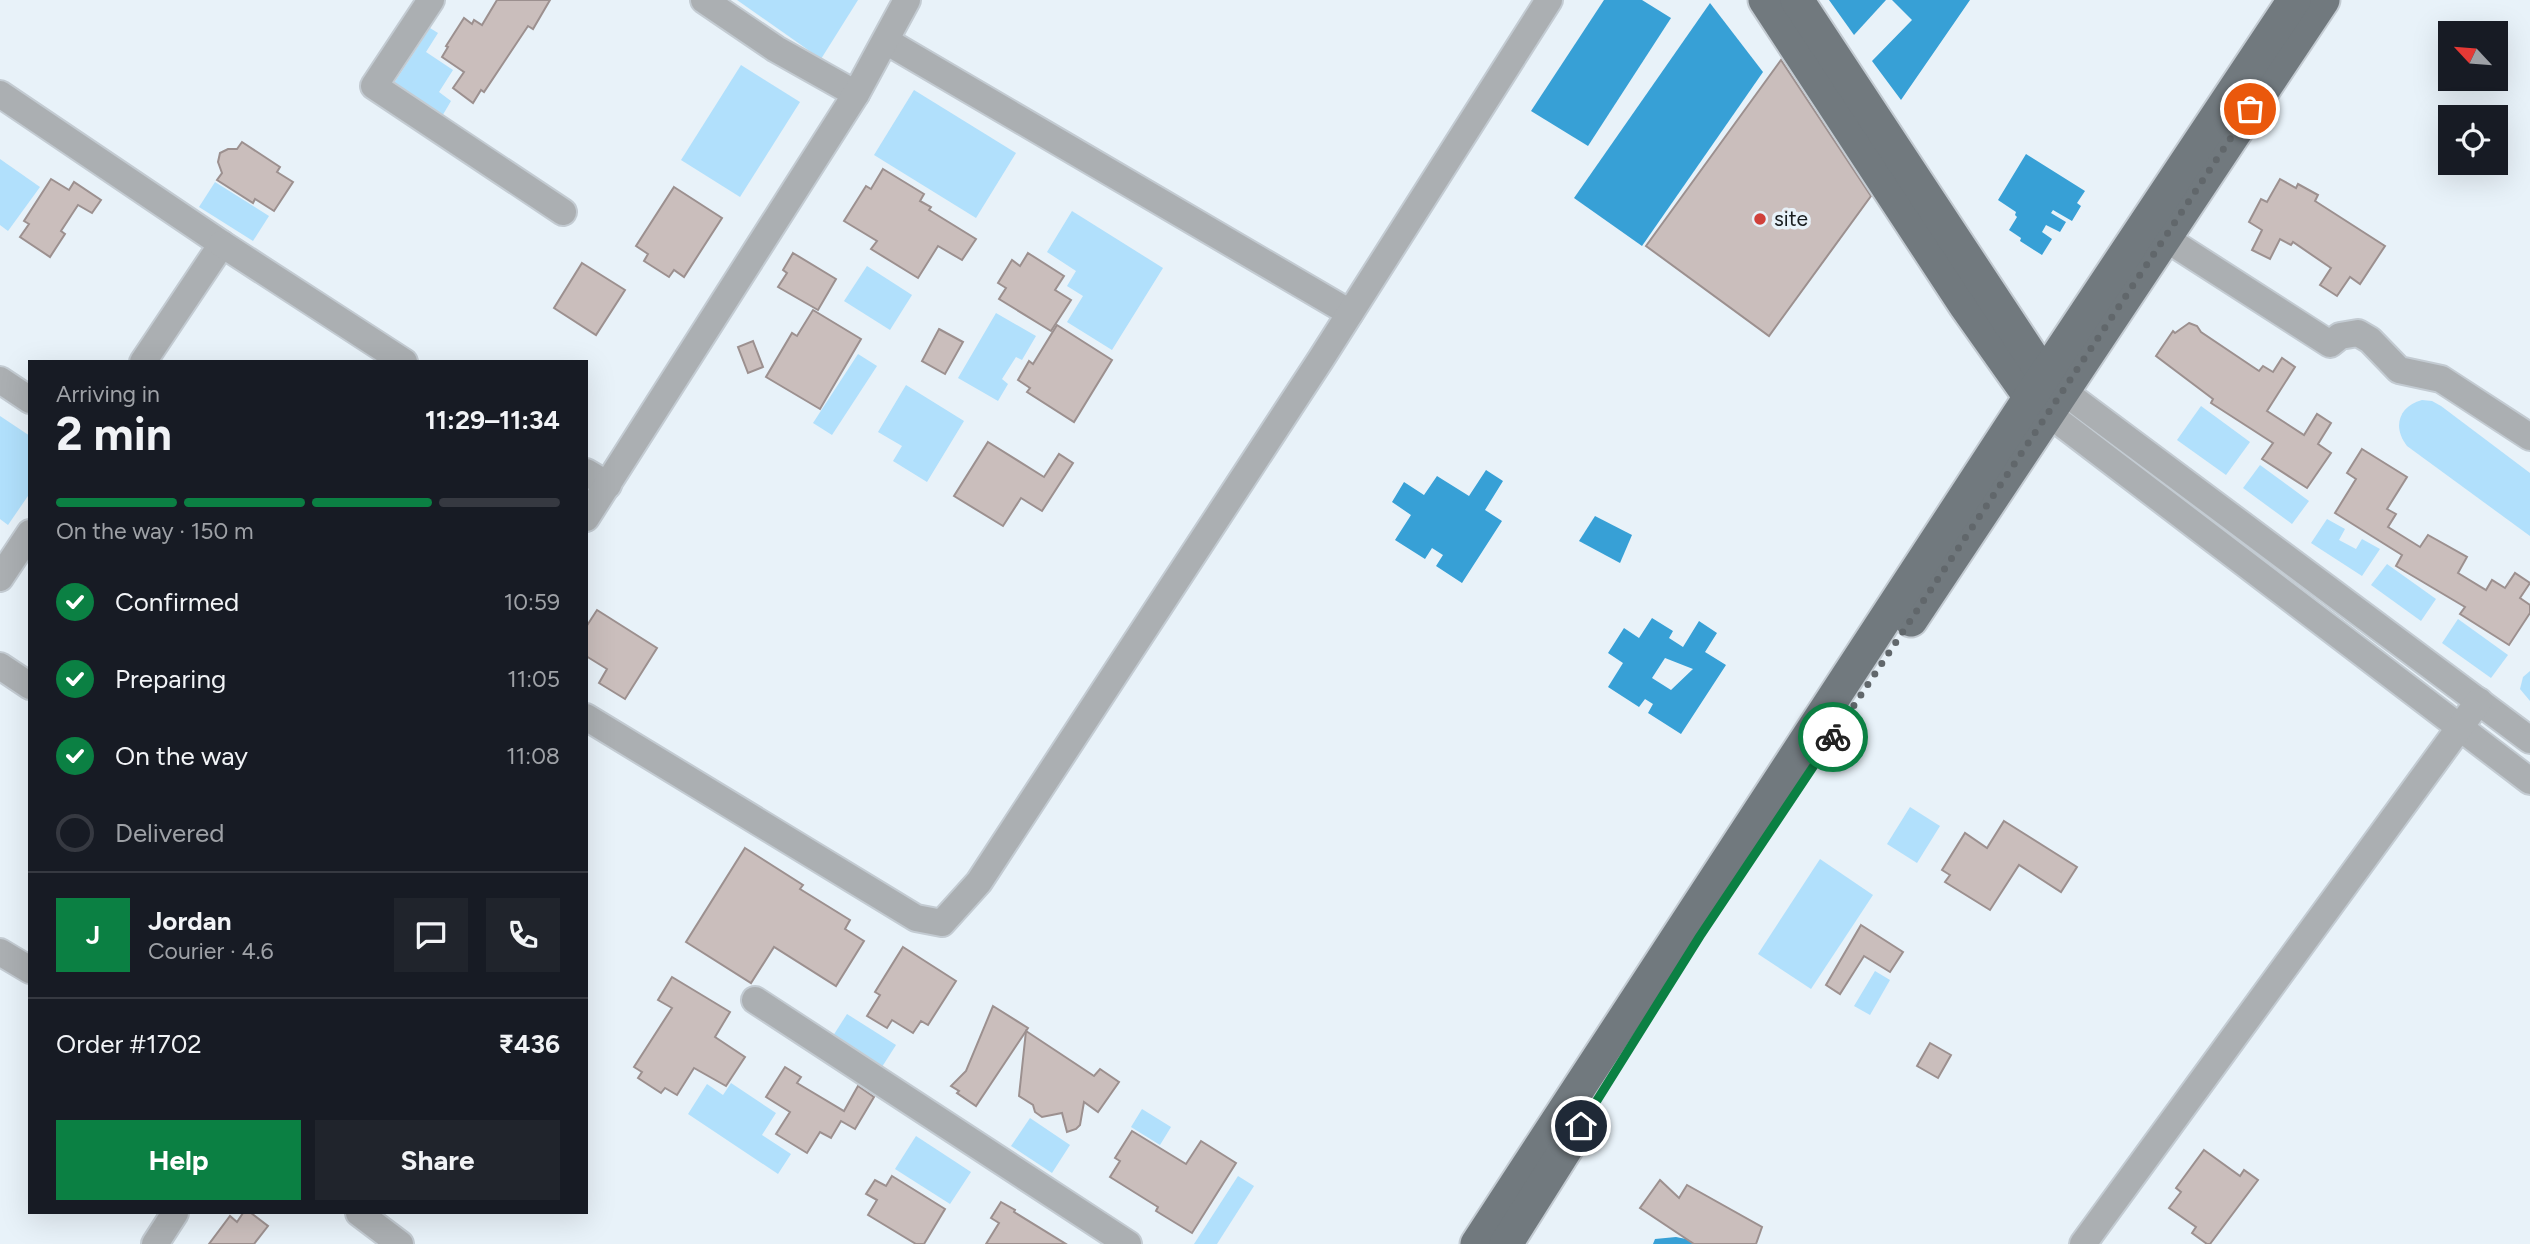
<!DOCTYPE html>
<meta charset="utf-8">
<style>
body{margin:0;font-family:Figtree,sans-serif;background:#20242c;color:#f1f3f6;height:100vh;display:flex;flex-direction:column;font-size:26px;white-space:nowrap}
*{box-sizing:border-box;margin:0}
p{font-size:23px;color:#9ea1a6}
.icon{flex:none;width:38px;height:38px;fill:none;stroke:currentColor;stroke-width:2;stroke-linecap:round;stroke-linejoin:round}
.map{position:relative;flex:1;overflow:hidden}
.side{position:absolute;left:28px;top:360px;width:560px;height:854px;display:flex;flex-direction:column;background:#171b24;border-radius:0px;box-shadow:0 7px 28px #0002}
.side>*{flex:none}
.needle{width:46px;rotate:296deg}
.controls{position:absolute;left:2438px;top:21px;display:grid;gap:14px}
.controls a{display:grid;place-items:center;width:70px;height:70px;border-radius:0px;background:#171b24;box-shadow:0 7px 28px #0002;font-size:35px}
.pin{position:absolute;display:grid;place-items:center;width:60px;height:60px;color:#fff;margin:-30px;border:4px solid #fff;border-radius:50%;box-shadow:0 2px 7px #0007}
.courier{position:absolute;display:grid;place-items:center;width:70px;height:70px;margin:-35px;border:5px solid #0b8043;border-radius:50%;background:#fff;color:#222;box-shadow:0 2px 9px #0007}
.overview em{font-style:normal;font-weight:700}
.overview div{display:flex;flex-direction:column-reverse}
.overview{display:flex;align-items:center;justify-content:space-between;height:119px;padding:0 28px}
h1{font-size:46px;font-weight:700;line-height:52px}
.bar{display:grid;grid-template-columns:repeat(4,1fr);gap:10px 7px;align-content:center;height:84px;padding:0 28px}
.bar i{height:9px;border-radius:5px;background:#363941}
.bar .selected{background:#0b8043}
.bar p{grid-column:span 4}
.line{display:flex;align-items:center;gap:18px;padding:0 28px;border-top:2px solid #363941}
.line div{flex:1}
.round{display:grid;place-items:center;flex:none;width:74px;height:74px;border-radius:0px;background:#20242c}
ol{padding:0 28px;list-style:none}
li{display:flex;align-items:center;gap:21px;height:77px}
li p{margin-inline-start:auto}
li .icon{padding:7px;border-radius:50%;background:#0b8043;color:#fff;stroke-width:4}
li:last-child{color:#9ea1a6}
li i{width:38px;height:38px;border:4px solid #363941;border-radius:50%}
.button{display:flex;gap:14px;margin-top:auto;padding:14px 28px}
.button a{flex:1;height:80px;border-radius:0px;background:#0b8043;color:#fff;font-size:28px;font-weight:700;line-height:80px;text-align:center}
.button a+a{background:#20242c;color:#f1f3f6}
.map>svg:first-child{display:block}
.green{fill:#b1e0fc}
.water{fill:#37a0d6;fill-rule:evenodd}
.building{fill:#cabebc;stroke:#9c908f;stroke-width:2}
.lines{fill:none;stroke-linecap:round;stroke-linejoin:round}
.minor-casing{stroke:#c3cbd2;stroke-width:30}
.major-casing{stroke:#c3cbd2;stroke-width:37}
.minor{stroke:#abafb2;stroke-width:26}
.major{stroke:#71797e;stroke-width:33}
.done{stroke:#61676b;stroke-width:7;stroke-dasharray:0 12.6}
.route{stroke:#0b8043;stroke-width:9}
.poi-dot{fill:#d0413b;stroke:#e8f2f9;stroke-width:2.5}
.labels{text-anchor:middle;stroke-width:7;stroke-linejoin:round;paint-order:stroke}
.poi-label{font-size:21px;fill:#181c1e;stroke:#e8f2f9;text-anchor:start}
</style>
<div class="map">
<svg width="2530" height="1244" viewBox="0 0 2530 1244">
<rect width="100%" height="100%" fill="#e8f2f9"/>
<g class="green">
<polygon points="737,0 858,0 821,59"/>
<polygon points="430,28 438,33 426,52 453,70 439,92 451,101 441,118 392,86"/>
<polygon points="741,65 800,102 740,197 681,160"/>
<polygon points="914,90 1016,153 976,218 874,155"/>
<polygon points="0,159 40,187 8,231 0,225"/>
<polygon points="215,182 269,216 253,241 199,207"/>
<polygon points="1072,211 1163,268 1112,350 1067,322 1083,296 1067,286 1076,271 1047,252"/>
<polygon points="867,266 912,295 890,330 844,301"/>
<polygon points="996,313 1036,336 1022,360 1016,357 1002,379 1008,384 998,401 958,378"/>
<polygon points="858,354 877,366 832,435 813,423"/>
<polygon points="906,385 964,421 927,482 893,461 902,446 878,432"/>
<path d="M2422,400L2432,401L2441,406L2530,473V536L2407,446C2392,427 2399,406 2422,400Z"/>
<polygon points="2201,406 2250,442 2226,475 2177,440"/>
<polygon points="0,416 30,436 30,493 8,525 0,519"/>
<polygon points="2260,465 2309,501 2292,524 2243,488"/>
<polygon points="2327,519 2345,529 2339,540 2356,549 2362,539 2380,549 2362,576 2311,543"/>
<polygon points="2387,564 2436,599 2421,621 2371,585"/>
<polygon points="2458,619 2508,655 2491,678 2442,643"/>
<polygon points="2530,671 2530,701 2520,689 2523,677"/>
<polygon points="1910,807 1940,826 1917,863 1887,844"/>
<polygon points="1820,859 1873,895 1811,989 1758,954"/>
<polygon points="1875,971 1890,980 1870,1015 1854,1006"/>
<polygon points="847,1014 896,1045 880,1070 831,1039"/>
<polygon points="731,1083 776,1113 762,1135 791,1154 778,1174 688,1114 707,1084 723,1095"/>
<polygon points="1142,1109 1171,1127 1160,1145 1131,1127"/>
<polygon points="1030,1118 1070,1145 1052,1173 1011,1146"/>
<polygon points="916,1136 971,1172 950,1204 895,1169"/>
<polygon points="1238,1176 1254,1186 1217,1244 1194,1244"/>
</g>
<g class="water">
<polygon points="1604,0 1642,0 1671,18 1588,146 1531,111"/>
<polygon points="1829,0 1886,0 1854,35"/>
<polygon points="1892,0 1970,0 1901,100 1872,61 1912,20"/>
<polygon points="1710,3 1763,72 1642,246 1574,198"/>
<polygon points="2026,154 2085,191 2077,203 2081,206 2072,221 2053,210 2051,213 2066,222 2060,232 2046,225 2042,232 2052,239 2042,255 2020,241 2021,238 2009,230 2017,217 2015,215 2016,212 1998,200"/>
<polygon points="1486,470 1503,481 1485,510 1502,521 1462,583 1436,566 1443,555 1432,548 1425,559 1395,540 1411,515 1392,502 1404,482 1424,495 1437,476 1469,496"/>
<polygon points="1595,516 1632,535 1620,563 1579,541"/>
<path d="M1652,618L1673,631L1669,638L1683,647L1699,621L1717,633L1705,652L1726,665L1681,734L1648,713L1653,704L1645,699L1639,707L1608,687L1623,663L1608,653L1624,628L1639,638ZM1665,658L1693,669L1671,690L1652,678Z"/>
<polygon points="1676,1237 1686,1239 1693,1244 1653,1244 1655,1239"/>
</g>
<g class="building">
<polygon points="497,0 550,0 533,29 528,26 484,92 481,90 473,103 453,88 464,72 442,57 448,47 446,46 464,18 472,24 474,20 482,25"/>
<polygon points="1781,60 1871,196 1769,336 1646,246"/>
<polygon points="242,142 280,167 277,172 293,182 274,211 255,199 253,203 217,180 222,173 218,162 220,153 228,149 237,149"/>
<polygon points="883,169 924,194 920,201 931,207 929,210 976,239 962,260 938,246 918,278 871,249 877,241 844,221 866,186 871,189"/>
<polygon points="51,179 69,190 74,182 101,200 92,213 78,205 61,231 65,234 50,257 20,237 29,224 24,221"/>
<polygon points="2280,179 2296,188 2298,184 2318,195 2315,201 2385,246 2360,284 2350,277 2337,296 2320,285 2331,268 2293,242 2291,245 2280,239 2270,259 2252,250 2262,230 2249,222 2261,199 2267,202"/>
<polygon points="674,187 722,218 684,277 674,270 669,277 644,261 648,254 636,246"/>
<polygon points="793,253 836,279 818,310 778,287 787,273 783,270"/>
<polygon points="1028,253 1064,276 1055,290 1071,300 1051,331 999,299 1006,288 998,283 1012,260 1020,266"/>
<polygon points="582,263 625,290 596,335 554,308"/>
<polygon points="813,310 861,339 820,409 766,377 792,333 797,336"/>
<polygon points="2189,323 2197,326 2201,332 2259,371 2263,366 2273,372 2282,358 2295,367 2267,411 2304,435 2317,414 2331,423 2318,444 2331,453 2307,488 2262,459 2273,443 2211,403 2213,399 2156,356 2173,331 2175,333"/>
<polygon points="1057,325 1112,360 1074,422 1027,392 1030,388 1018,380 1029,361 1033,364"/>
<polygon points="939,329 963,342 945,374 922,361"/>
<polygon points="753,341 763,367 748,373 738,347"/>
<polygon points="988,442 1044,477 1059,454 1073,463 1042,511 1021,498 1003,526 954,496"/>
<polygon points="2362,449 2407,477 2387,509 2396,514 2388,527 2420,547 2428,535 2467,557 2458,573 2486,590 2492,580 2505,588 2515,573 2530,583 2520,598 2530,605 2530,613 2509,645 2460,614 2465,607 2396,566 2402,555 2335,513 2356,479 2347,473"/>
<polygon points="597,610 657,648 625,699 599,683 607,669 586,656 586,627"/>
<polygon points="2004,821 2077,867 2061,892 2019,865 1990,910 1945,882 1950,875 1942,870 1965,833 1987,848"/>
<polygon points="745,848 803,885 800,889 850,920 845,929 864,941 836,986 774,947 751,983 686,942"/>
<polygon points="1861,925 1903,952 1890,972 1864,956 1840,994 1826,985"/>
<polygon points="903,947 956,981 928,1025 921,1021 913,1033 892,1020 887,1028 867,1016 880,995 875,992"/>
<polygon points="672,977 730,1012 715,1037 745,1057 726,1086 694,1068 677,1095 665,1088 661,1093 638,1078 642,1072 634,1067 672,1008 658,1000"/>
<polygon points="993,1006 1028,1028 976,1106 957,1093 959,1091 951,1086 966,1071"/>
<polygon points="1026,1031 1094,1076 1100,1069 1119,1082 1098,1112 1084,1102 1080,1125 1076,1129 1067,1132 1062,1113 1042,1117 1035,1112 1033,1105 1019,1096"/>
<polygon points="1930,1043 1951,1055 1938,1078 1917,1066"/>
<polygon points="785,1067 801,1077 797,1083 844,1111 858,1086 874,1097 855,1129 841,1121 831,1138 820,1132 807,1153 776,1134 790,1112 766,1097"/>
<polygon points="1132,1131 1186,1164 1201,1141 1236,1163 1192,1233 1156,1211 1158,1207 1110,1177 1120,1161 1115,1158"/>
<polygon points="2204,1150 2240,1176 2244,1170 2258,1180 2210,1244 2207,1244 2192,1233 2196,1227 2169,1208 2181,1192 2176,1188"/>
<polygon points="892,1176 945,1209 924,1244 916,1244 868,1215 877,1200 866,1194 875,1180 886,1186"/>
<polygon points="1660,1180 1679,1198 1687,1185 1762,1227 1756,1244 1694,1244 1640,1208"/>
<polygon points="1001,1202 1015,1210 1014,1212 1066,1244 986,1244 999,1223 991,1218"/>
<polygon points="243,1213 251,1213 268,1226 254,1244 209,1244 230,1216 237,1222"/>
</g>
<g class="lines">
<defs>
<g id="minor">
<polyline points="431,0 374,86 563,212"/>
<polyline points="704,0 776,49 856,94"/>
<polyline points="886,41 1350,313"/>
<polyline points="0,94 222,244 143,362"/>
<polyline points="2165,238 2330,344 2340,336 2358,333 2370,340 2399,370 2441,379 2530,437"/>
<polyline points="222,244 404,362"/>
<polyline points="0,380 30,400"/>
<polyline points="2063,391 2530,740"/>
<polyline points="2049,414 2530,781"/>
<polyline points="586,472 608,485"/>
<polyline points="586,518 856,94 907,0"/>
<polyline points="0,578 30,533"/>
<polyline points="0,666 30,686"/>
<polyline points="586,717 916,918 942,923 979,882 1321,359 1549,0"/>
<polyline points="0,952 30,970"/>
<polyline points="755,1000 1128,1244"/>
<polyline points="359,1213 400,1244"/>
<polyline points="155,1244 175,1213"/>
<polyline points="2083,1244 2479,701"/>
</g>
<g id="major">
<polyline points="1765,0 1965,305 2030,397 2045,410"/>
<polyline points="1797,0 2036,363 2061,389"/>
<polyline points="1911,620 2323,0"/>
<polyline points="1477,1244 2030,397 2294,0"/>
<polyline points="1506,1244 1581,1125"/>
</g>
</defs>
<use href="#minor" class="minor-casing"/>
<use href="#major" class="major-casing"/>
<use href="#minor" class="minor"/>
<use href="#major" class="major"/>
</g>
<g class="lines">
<polyline class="done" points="1833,737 2250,109"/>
<polyline class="route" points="1581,1126 1700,936 1833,737"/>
</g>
<circle class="poi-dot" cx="1760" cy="219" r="7"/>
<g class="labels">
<g class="poi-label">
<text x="1774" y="226">site</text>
</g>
</g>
</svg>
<div class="controls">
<a><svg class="needle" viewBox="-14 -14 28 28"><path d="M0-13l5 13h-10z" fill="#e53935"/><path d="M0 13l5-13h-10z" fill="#9ea1a6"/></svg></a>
<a><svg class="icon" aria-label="locate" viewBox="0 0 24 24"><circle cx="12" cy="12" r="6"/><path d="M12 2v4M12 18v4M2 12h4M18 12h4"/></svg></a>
</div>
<div class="pin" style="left:2250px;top:109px;background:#ea580c"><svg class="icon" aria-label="bag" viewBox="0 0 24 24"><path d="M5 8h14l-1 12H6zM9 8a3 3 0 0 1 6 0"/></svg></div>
<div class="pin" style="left:1581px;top:1126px;background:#1f2937"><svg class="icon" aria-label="home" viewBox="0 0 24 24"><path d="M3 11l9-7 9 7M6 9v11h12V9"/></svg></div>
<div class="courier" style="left:1833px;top:737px"><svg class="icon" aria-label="bike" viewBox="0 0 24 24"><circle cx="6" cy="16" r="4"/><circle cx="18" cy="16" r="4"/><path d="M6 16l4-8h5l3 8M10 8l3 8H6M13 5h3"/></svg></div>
<section class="side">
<div class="overview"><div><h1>2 min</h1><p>Arriving in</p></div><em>11:29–11:34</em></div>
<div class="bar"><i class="selected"></i><i class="selected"></i><i class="selected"></i><i></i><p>On the way · 150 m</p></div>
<ol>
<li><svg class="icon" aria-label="check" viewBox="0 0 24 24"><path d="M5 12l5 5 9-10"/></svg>Confirmed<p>10:59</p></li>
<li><svg class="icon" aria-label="check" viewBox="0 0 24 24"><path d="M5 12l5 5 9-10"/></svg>Preparing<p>11:05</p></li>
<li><svg class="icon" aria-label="check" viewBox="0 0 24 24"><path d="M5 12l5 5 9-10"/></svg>On the way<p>11:08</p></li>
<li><i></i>Delivered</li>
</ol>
<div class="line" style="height:126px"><b class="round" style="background:#0b8043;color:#fff">J</b><div><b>Jordan</b><p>Courier · 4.6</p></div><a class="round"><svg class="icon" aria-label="chat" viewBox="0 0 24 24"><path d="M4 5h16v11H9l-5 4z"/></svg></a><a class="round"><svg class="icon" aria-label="phone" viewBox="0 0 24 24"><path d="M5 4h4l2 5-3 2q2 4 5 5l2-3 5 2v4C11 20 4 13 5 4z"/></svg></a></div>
<div class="line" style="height:91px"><div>Order #1702</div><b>₹436</b></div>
<div class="button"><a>Help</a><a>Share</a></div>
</section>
</div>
